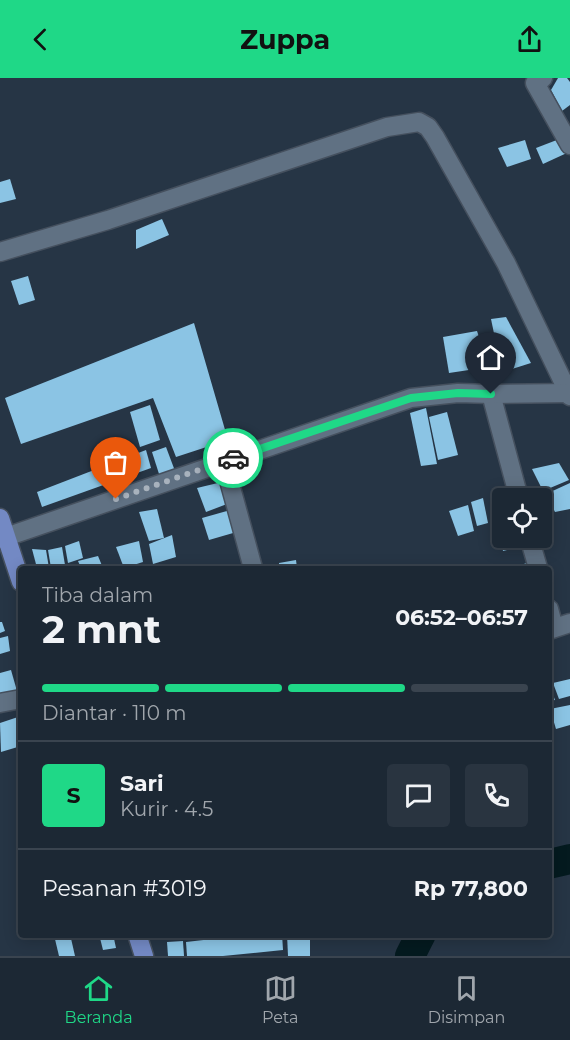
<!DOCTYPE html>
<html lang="id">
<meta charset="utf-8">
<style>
body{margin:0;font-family:Montserrat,sans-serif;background:#293440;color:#f1f3f6;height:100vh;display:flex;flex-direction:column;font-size:22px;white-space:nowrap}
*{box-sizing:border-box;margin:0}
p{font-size:20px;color:#a0a6ac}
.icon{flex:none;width:33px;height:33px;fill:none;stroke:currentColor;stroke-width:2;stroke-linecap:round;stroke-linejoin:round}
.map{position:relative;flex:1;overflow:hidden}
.side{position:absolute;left:18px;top:488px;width:534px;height:372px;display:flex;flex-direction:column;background:#1c2834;border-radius:6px;box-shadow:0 3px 15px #0003,0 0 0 2px #3a444f}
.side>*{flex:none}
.tools{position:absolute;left:492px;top:410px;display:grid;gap:12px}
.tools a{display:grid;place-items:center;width:60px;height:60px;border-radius:6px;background:#1c2834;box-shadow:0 3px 15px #0003,0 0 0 2px #3a444f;font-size:30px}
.pin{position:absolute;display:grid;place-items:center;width:51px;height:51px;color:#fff;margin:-62px -26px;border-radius:50% 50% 50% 0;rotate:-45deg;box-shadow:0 0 6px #0007}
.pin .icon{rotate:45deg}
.courier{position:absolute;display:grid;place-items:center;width:60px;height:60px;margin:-30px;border:4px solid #1fd887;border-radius:50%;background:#fff;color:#222;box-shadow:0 2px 8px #0007}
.head em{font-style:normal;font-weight:700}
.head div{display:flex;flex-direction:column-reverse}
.head{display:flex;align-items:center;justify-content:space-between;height:102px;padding:0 24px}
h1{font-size:39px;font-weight:700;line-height:45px}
.bar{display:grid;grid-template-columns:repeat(4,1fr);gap:9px 6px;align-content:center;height:72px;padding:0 24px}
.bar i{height:8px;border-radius:4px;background:#3a444f}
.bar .on{background:#1fd887}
.bar p{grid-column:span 4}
.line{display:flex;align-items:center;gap:15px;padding:0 24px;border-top:2px solid #3a444f}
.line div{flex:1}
.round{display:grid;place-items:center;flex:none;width:63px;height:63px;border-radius:6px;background:#293440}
header{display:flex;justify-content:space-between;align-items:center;height:78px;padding:0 24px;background:#1fd887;color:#111;font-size:27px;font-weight:700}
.dock{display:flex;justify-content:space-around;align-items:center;height:84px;border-top:2px solid #3a444f;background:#1c2834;font-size:16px;color:#a0a6ac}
.dock a{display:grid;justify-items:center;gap:3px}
.dock .on{color:#1fd887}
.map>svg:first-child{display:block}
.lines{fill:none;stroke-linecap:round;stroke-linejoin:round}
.river{stroke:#041a1f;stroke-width:30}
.building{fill:#8bc4e4}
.minor-casing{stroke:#45505e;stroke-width:21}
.major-casing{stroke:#45505e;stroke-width:21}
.minor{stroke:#607183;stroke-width:18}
.major{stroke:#7389c4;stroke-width:18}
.done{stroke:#a8b2bd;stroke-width:6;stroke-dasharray:0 10.8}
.route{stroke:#1fd887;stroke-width:8}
</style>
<header><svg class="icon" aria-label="back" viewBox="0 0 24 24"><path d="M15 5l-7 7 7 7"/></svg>Zuppa<svg class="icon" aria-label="share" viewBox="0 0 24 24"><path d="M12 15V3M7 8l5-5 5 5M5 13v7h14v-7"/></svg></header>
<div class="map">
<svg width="570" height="878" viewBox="0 0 570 878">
<rect width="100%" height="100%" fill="#263545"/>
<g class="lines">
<g class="river">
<polyline points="549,786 570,781"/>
<polyline points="410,878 421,856"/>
</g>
</g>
<g class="building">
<polygon points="558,0 567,0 570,4 570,27 562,33 551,12"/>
<polygon points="562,60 569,74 543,86 536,70"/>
<polygon points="525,62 531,81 507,89 498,70"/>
<polygon points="10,101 16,121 0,125 0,104"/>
<polygon points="162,141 169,157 136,171 136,152"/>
<polygon points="28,198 35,222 19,227 11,203"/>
<polygon points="506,239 531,285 502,294 491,241"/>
<polygon points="194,245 228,362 176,379 153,320 21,366 5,320"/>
<polygon points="477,253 489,289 449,295 443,259"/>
<polygon points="150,327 160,362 140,369 130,334"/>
<polygon points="426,330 437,386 421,388 410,335"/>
<polygon points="447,334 458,377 438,382 429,339"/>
<polygon points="166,369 175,393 160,399 152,374"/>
<polygon points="146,372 151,390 42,429 37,414"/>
<polygon points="559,385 569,402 543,413 532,391"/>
<polygon points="222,404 227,426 206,434 197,410"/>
<polygon points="570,405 570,431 555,434 546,416"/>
<polygon points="483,420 488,445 477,448 471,424"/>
<polygon points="502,424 502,450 497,451 492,429"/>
<polygon points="468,427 474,453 458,458 449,433"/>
<polygon points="157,431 164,460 149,463 139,434"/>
<polygon points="234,431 240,453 209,462 202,440"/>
<polygon points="172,457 176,479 153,486 149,466"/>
<polygon points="502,457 502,459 515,459 518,469 503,473 500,458"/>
<polygon points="79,463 83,480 68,485 65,468"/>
<polygon points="139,463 143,484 124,490 116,469"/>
<polygon points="62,469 65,487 51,490 48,472"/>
<polygon points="32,471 46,472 49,490 37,490"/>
<polygon points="98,478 103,490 81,490 78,483"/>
<polygon points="296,482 297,490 279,490 279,485"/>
<polygon points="527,485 529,490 511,490"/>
<polygon points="0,544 2,544 5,553 0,555"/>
<polygon points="8,558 10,573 0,576 0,560"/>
<polygon points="11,592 19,620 0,625 0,595"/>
<polygon points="570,601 570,618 559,621 553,605"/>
<polygon points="549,606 555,622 549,623"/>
<polygon points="570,627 570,647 556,651 550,631"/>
<polygon points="21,638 21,668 1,674 0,645"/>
<polygon points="70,856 75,878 59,878 54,857"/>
<polygon points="99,856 113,856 116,870 103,872"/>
<polygon points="164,856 199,856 199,858 164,862"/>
<polygon points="256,856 282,856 283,872 223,878 187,878 186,864"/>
<polygon points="287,856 310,856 310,878 288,878"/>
<polygon points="183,863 184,878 168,878 167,864"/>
</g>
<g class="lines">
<defs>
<g id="minor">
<polyline points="543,0 535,5 570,67"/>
<polyline points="0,174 108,142 387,49 419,44 428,49 435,59 506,185 570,318"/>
<polyline points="491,316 519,420"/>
<polyline points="224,384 253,490"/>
<polyline points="529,459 538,490"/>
<polyline points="0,461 411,320 458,315 491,316 570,315"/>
<polyline points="549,531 554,550"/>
<polyline points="549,552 570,545"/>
<polyline points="0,625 21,621"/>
</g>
<g id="major">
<polyline points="0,440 21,504"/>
<polyline points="137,856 144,878"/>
</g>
</defs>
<use href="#minor" class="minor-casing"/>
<use href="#major" class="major-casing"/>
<use href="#minor" class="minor"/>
<use href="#major" class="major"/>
</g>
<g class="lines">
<polyline class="done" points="116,421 233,380"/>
<polyline class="route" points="233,380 411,320 458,315 491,316"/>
</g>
</svg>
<div class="tools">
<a><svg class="icon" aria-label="locate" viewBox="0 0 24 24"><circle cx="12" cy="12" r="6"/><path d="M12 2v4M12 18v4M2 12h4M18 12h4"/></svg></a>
</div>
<div class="pin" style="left:116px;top:421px;background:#ea580c"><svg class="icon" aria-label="bag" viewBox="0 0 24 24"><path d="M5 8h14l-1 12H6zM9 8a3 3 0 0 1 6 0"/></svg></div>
<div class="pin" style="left:491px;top:316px;background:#1f2937"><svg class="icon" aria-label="home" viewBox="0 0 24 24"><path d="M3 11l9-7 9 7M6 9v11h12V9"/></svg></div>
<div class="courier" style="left:233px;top:380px"><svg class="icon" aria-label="car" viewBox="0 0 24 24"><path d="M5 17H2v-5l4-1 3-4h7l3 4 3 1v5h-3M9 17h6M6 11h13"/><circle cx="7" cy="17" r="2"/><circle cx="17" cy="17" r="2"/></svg></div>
<section class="side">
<div class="head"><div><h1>2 mnt</h1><p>Tiba dalam</p></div><em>06:52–06:57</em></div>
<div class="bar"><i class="on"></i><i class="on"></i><i class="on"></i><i></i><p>Diantar · 110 m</p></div>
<div class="line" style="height:108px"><b class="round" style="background:#1fd887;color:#111">S</b><div><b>Sari</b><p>Kurir · 4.5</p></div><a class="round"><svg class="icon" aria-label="chat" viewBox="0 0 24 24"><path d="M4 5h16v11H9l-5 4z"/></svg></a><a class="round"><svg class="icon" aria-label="phone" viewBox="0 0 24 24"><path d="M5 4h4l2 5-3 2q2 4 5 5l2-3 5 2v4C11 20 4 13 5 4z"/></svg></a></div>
<div class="line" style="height:78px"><div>Pesanan #3019</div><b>Rp 77,800</b></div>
</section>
</div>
<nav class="dock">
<a class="on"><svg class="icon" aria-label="home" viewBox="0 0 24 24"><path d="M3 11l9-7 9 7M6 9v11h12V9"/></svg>Beranda</a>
<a><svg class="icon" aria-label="map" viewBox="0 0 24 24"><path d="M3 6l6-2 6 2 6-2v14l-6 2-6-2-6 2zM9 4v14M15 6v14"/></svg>Peta</a>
<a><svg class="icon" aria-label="saved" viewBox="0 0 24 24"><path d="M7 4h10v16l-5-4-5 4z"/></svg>Disimpan</a>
</nav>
